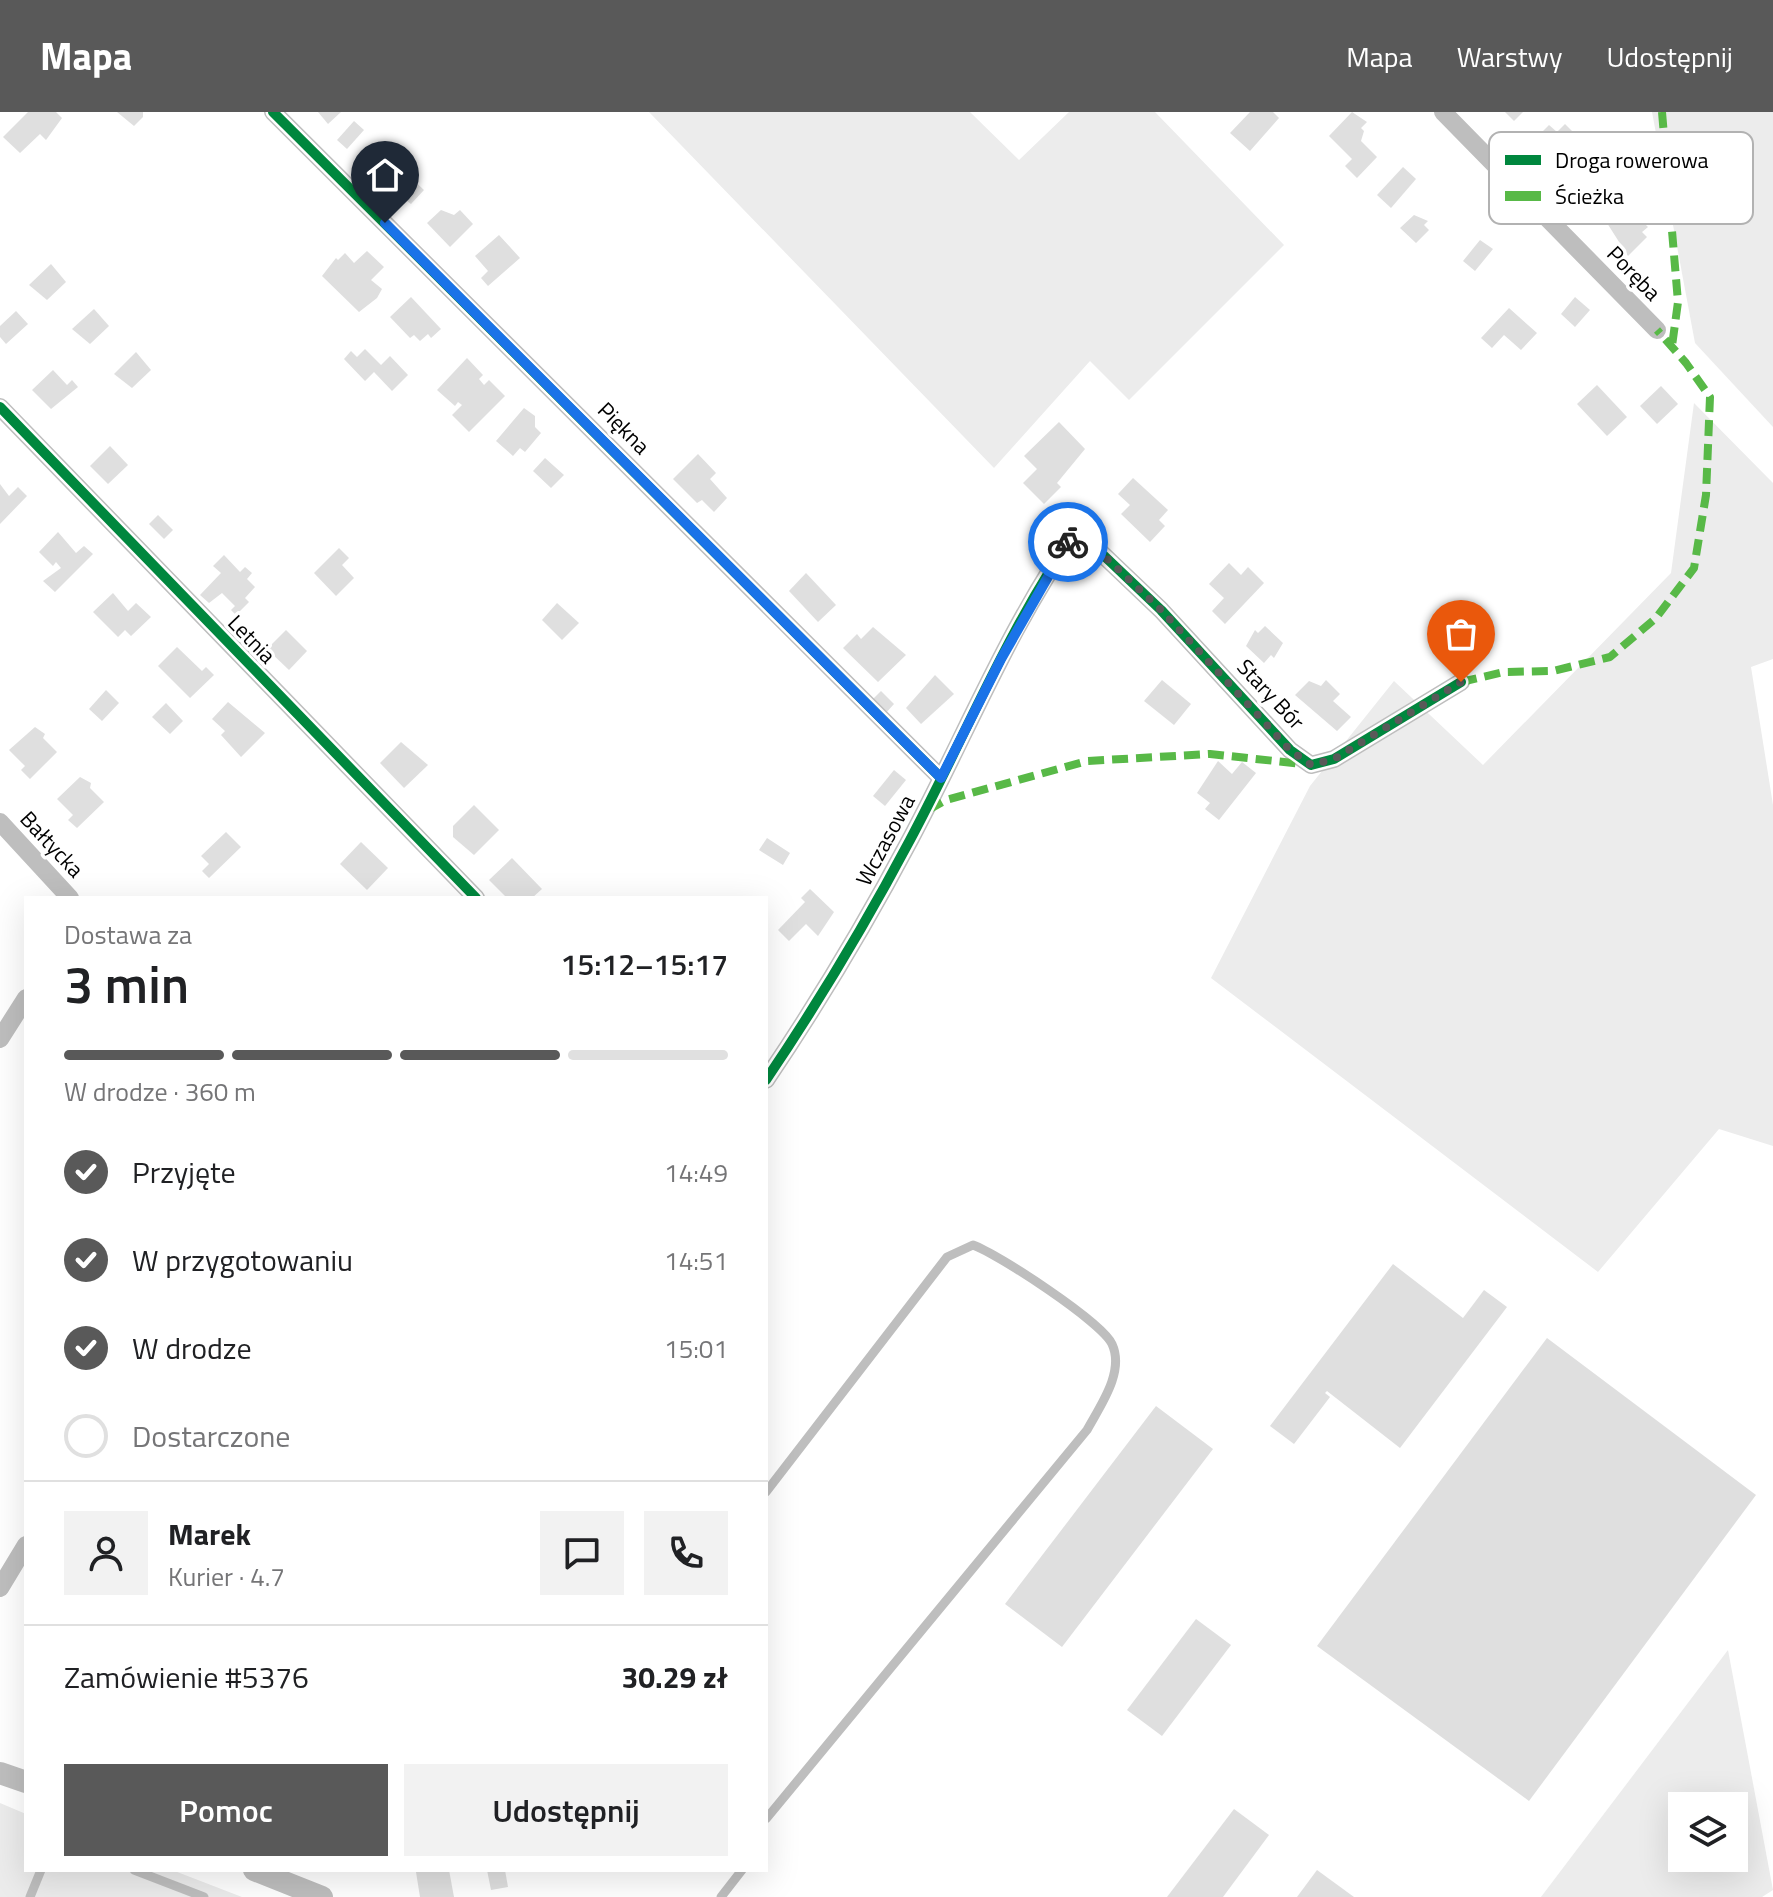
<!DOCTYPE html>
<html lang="pl">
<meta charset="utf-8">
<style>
body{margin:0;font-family:"Titillium Web",sans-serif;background:#f2f2f2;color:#202124;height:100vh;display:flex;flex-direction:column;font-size:30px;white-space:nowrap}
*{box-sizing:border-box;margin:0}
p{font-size:26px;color:#757577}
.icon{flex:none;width:44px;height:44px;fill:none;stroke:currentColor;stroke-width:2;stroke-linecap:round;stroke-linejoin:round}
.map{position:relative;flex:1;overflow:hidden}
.panel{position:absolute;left:24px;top:784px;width:744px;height:976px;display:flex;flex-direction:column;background:#fff;border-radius:0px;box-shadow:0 8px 32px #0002}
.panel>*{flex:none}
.tools{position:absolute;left:1668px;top:1680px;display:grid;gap:16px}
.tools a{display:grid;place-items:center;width:80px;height:80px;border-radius:0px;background:#fff;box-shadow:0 8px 32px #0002;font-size:40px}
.pin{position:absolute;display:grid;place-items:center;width:68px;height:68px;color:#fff;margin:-82px -34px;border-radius:50% 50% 50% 0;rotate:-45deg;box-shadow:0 0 8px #0007}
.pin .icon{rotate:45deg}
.courier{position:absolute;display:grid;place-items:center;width:80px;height:80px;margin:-40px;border:6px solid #1a73e8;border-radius:50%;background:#fff;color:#222;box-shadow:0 2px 10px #0007}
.head em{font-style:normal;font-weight:600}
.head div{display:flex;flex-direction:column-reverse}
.head{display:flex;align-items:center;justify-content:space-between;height:136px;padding:0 40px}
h1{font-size:52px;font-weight:600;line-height:60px}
.bar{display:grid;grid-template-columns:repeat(4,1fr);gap:12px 8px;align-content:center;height:96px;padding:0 40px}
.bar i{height:10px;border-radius:6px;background:#e0e0e0}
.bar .on{background:#595959}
.bar p{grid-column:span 4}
.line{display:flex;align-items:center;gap:20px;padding:0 40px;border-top:2px solid #e0e0e0}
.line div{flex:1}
.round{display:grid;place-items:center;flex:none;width:84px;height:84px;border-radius:0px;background:#f2f2f2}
ol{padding:0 40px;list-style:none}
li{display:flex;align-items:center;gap:24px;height:88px}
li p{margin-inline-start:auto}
li .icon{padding:8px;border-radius:50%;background:#595959;color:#fff;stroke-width:4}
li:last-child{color:#757577}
li i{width:44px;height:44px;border:4px solid #e0e0e0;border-radius:50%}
.primary-button{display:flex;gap:16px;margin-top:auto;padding:16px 40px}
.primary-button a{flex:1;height:92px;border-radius:0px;background:#595959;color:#fff;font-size:32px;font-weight:600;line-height:92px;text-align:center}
.primary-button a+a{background:#f2f2f2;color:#202124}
header{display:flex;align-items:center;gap:48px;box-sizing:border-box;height:112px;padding:0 40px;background:#595959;color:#fff}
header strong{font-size:38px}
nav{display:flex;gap:44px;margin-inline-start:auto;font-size:28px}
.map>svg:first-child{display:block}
.green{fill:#ececec;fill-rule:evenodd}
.building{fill:#dfdfdf}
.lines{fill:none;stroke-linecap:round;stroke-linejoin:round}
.service{stroke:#bebebe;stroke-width:9}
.minor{stroke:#bebebe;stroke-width:18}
.tertiary{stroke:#bebebe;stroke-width:22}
.quiet{stroke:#58b947;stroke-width:8;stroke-dasharray:16 8;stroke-linecap:butt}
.cycleway-casing{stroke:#fff;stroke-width:15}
.cycleway{stroke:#00873e;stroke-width:10}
.done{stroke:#595959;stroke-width:8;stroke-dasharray:0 14.4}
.route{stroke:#1a73e8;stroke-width:10}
.labels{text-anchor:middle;stroke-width:7;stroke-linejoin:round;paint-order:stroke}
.street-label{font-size:22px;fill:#000;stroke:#fff}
.key{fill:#fff;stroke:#b2b2b2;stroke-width:2}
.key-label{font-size:22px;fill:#000}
</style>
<header>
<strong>Mapa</strong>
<nav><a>Mapa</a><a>Warstwy</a><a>Udostępnij</a></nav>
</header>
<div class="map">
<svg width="1773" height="1785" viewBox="0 0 1773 1785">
<rect width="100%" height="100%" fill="#fff"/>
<g class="green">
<polygon points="649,0 970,0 1019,48 1069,0 1155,0 1284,133 1129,288 1090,249 994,356"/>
<polygon points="1652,0 1773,0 1773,315 1695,231"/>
<polygon points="1694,291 1773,371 1773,547 1751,555 1773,693 1773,1034 1719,1017 1598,1160 1211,866 1310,674 1394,569 1483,653 1671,461"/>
<path d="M1728,1538L1773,1778L1762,1785H1541ZM1682,1694H1734V1746H1682Z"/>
<polygon points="0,1691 26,1702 26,1758 172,1758 242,1785 0,1785"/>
</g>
<g class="building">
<polygon points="28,0 56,0 62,6 46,28 40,22 20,41 3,25"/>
<polygon points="117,0 143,0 143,5 134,14"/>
<polygon points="318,0 341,0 328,12"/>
<polygon points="1250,0 1273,0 1279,6 1250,39 1230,21"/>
<polygon points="1352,0 1367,10 1361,16 1364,19 1361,29 1377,45 1357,66 1345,54 1352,47 1329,24"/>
<polygon points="1505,0 1523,0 1514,9"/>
<polygon points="354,9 364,18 347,37 337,28"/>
<polygon points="1565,12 1582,29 1578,33 1586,40 1559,67 1544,56 1536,41 1541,36 1534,28 1549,13 1557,20"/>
<polygon points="1403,55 1416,67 1391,96 1377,83"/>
<polygon points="408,63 424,78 411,92 407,89 404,92 392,79"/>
<polygon points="1634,95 1646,106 1642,109 1648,115 1642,120 1647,125 1628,144 1607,111 1619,96 1626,103"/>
<polygon points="441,98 454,103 460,98 473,112 450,135 427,111"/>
<polygon points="1414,103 1428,109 1424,113 1429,118 1416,131 1400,116"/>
<polygon points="499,123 520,146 488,174 481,166 488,159 475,144"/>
<polygon points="1480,128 1493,137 1475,159 1463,149"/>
<polygon points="367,139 384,155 371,168 382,177 377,186 359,200 322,164 336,146 338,148 345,141 354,151"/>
<polygon points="51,152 66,170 47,188 29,173"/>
<polygon points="411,185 441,217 431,226 428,222 420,229 414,223 410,226 390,205"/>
<polygon points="1575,185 1590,198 1575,215 1561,202"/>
<polygon points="1509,196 1537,221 1521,238 1504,223 1492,236 1481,226"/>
<polygon points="94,197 109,214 90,232 72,217"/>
<polygon points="16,199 28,212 6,232 0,225 0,214"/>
<polygon points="365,237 381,253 390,244 408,263 392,279 374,260 365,269 344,247 351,239 357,245"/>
<polygon points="136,240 151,258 132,276 114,262"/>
<polygon points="467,246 483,263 479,267 484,273 489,268 505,284 469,320 452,303 462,293 458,290 455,294 437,278"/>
<polygon points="53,258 67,273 72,268 78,275 51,297 32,278"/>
<polygon points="1597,273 1627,305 1607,324 1577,292"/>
<polygon points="1661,274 1678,292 1657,312 1640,294"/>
<polygon points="524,296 535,304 535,315 541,321 525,340 520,336 513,344 496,329"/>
<polygon points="1059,310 1085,337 1057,371 1061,375 1044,392 1023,371 1037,357 1024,344"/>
<polygon points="110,334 128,353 108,372 90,354"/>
<polygon points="698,342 716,361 710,367 727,386 714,400 702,388 697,391 673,367"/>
<polygon points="545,346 564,363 551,376 533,359"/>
<polygon points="1133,366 1168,398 1159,408 1165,414 1150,430 1121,402 1130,393 1118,382"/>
<polygon points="0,372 9,384 18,375 27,384 0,412"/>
<polygon points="158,403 173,418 164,427 149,412"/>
<polygon points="58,420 76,441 84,434 93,442 55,480 43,469 61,456 56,450 53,454 39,440"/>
<polygon points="339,436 349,446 342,453 354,466 336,484 314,461"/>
<polygon points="224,443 240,460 245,455 252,461 247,467 255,475 245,486 249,490 236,503 231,498 235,494 222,481 209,491 200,483 221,461 213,454"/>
<polygon points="1229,451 1241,463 1248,455 1264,471 1225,512 1212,499 1224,486 1209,472"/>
<polygon points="806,461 836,493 818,510 789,479"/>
<polygon points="113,481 128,499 136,491 151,505 131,524 125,518 118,525 93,500"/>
<polygon points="557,491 579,511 562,528 542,508"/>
<polygon points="1265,514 1283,531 1274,546 1271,543 1264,551 1246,534 1255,518 1258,521"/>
<polygon points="873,515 906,543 878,570 843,536 857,522 861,527"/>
<polygon points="286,518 307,539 289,558 267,537"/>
<polygon points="177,535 202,559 206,555 214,563 190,586 158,554"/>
<polygon points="935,563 954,582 921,612 906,596"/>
<polygon points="1162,568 1191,592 1174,613 1144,589"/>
<polygon points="1326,568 1340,582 1333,589 1351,605 1337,619 1295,583 1309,569 1321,574"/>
<polygon points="106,578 119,591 102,609 89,597"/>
<polygon points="881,579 894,592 885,602 871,589"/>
<polygon points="228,590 265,621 241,645 221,623 225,619 212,607"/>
<polygon points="166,591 183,609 170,622 152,605"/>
<polygon points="35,615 45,622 43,626 57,640 30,667 21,658 25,654 9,638"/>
<polygon points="401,630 428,653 404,676 380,651"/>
<polygon points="1218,649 1232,662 1242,650 1256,661 1219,708 1205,697 1210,691 1197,681"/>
<polygon points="894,658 906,668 885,694 873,684"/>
<polygon points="80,665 91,671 90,676 104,690 77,716 68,708 73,703 57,687"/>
<polygon points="474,693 499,718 474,743 453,725 453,714"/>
<polygon points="226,720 241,735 209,766 202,759 209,752 201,744"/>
<polygon points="767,726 790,741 783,753 759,738"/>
<polygon points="361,730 388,756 367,778 340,752"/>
<polygon points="512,746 542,777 532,786 507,786 489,768"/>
<polygon points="810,777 834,800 818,824 806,812 789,829 778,818 805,790 801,786"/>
<polygon points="1393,1152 1463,1206 1484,1178 1507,1195 1400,1336 1327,1279 1325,1281 1330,1285 1294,1332 1270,1314"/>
<polygon points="1547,1226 1756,1383 1529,1689 1317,1534"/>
<polygon points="1156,1294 1213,1337 1062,1535 1005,1492"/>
<polygon points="1196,1507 1231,1533 1162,1624 1127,1598"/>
<polygon points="1234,1697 1269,1723 1223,1785 1167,1785"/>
<polygon points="429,1758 449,1758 454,1785 420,1785 416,1760"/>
<polygon points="487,1758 505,1758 508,1775 491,1778"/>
<polygon points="1317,1758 1354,1785 1297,1785"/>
</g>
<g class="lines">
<g class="service">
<path d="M766,1380L947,1145L973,1133C998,1142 1102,1210 1112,1232C1125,1260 1100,1294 1087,1318L766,1707"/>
<polyline points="134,1758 204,1785"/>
<polyline points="30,1785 41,1758"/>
<polyline points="721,1785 742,1758"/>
</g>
<g class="minor">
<polyline points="273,0 941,666"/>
<polyline points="1443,0 1657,218"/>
<polyline points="0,295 476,786"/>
<polyline points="0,710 70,786"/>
<polyline points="0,927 26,886"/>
<path d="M766,968C818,891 866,811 910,728C965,625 1009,514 1077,418L1161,498L1290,638L1311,653L1334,647L1461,570"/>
<polyline points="0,1476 26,1433"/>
</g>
<g class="tertiary">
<polyline points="0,1661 26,1670"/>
<polyline points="254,1758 322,1785"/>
</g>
<g class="quiet">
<polyline points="1662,0 1678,190 1672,234"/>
<polyline points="1461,570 1504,560 1553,559 1610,545 1656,506 1694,456 1706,383 1710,285 1686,251 1657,218"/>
<polyline points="928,698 946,688 1087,649 1210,642 1303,652"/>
</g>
<defs>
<g id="cycleway">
<polyline points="273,0 941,666"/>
<polyline points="0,295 476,786"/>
<path d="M766,968C818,891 866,811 910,728C965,625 1009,514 1077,418L1161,498L1290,638L1311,653L1334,647L1461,570"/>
</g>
</defs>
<use href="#cycleway" class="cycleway-casing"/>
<use href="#cycleway" class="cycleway"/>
</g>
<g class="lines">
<polyline class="done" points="1068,430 1077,418 1161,498 1290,638 1311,653 1334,647 1461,570"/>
<polyline class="route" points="385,111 941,666 1001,547 1068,430"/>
</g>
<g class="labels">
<g class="street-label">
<text transform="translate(1634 161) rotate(46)" y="8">Poręba</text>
<text transform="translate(624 316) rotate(45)" y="8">Piękna</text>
<text transform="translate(252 527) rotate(46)" y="8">Letnia</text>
<text transform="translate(1271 582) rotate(47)" y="8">Stary Bór</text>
<text transform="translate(885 728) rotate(-62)" y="8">Wczasowa</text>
<text transform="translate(52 732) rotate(47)" y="8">Bałtycka</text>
</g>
</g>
<rect x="1489" y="20" width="264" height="92" rx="12" class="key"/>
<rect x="1505" y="43" width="36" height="10" fill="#00873e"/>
<rect x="1505" y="79" width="36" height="10" fill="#58b947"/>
<g class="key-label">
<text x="1555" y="56">Droga rowerowa</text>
<text x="1555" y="92">Ścieżka</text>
</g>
</svg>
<div class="tools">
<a><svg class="icon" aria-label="layers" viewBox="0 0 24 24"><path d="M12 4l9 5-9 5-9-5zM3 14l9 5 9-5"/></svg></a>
</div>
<div class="pin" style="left:1461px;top:570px;background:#ea580c"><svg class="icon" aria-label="bag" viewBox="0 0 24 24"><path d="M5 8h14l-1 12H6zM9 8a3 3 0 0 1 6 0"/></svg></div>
<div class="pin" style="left:385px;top:111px;background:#1f2937"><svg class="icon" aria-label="home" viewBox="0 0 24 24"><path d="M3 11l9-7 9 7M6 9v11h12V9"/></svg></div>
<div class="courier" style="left:1068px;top:430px"><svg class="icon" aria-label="bike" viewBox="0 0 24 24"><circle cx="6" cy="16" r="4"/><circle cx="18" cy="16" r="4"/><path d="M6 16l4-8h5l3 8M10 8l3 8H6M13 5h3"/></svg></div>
<section class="panel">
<div class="head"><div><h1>3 min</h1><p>Dostawa za</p></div><em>15:12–15:17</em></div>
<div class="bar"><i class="on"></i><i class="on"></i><i class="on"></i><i></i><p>W drodze · 360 m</p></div>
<ol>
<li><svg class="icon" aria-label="check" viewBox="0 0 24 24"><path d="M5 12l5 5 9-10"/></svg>Przyjęte<p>14:49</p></li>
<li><svg class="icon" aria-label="check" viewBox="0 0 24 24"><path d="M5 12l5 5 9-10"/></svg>W przygotowaniu<p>14:51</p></li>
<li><svg class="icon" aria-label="check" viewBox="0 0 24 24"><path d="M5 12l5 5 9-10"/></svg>W drodze<p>15:01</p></li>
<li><i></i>Dostarczone</li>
</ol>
<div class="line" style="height:144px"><a class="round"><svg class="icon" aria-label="person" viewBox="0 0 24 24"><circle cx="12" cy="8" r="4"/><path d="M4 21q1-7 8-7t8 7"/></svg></a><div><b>Marek</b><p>Kurier · 4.7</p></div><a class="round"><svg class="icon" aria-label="chat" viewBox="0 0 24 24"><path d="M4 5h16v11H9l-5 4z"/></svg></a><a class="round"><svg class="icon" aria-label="phone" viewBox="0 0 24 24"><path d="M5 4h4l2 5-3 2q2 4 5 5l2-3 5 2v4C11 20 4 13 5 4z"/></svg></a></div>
<div class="line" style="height:104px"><div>Zamówienie #5376</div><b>30.29 zł</b></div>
<div class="primary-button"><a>Pomoc</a><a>Udostępnij</a></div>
</section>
</div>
